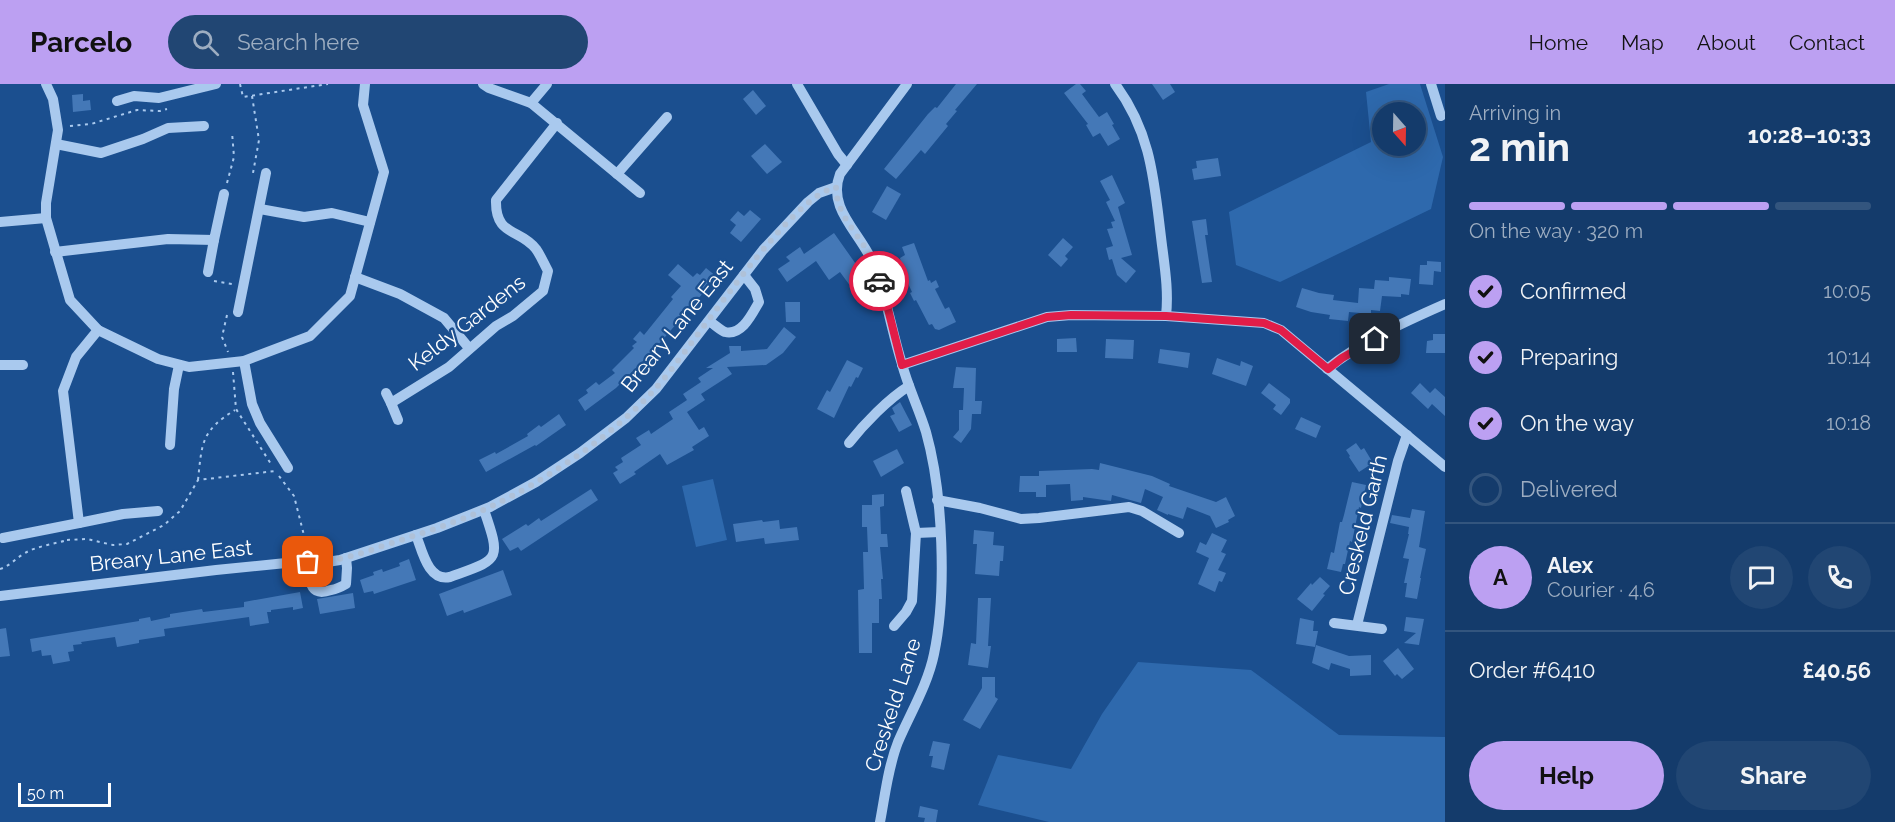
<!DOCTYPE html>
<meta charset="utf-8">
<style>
body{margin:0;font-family:Raleway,sans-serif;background:#214673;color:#f1f3f6;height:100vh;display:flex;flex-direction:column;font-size:22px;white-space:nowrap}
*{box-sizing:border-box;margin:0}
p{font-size:20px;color:#9dadc1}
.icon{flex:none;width:33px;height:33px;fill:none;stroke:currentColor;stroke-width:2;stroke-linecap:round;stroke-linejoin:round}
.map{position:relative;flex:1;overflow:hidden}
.panel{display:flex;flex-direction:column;background:#143b6b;width:450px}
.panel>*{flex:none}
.needle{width:39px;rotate:160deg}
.controls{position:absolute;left:1372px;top:18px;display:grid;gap:12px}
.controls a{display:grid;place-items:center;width:54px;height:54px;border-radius:50%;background:#143b6b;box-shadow:0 6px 24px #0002,0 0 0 2px #33557e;font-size:30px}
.scale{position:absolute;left:18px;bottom:15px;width:93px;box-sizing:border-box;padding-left:6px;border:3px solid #fff;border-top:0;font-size:16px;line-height:21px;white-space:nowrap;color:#fff;-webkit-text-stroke:4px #1b4f8f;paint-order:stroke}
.pin{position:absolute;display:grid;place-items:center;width:51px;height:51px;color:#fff;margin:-26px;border-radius:12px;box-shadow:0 3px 9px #0006}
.courier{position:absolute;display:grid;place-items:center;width:60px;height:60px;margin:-30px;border:4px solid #e11d48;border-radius:50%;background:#fff;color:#222;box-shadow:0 2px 8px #0007}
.overview em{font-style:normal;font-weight:700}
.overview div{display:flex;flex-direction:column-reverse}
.overview{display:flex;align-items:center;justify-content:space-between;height:102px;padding:0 24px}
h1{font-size:39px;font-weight:700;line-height:45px}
.bar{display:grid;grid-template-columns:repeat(4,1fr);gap:9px 6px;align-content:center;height:72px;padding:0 24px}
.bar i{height:8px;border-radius:4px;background:#33557e}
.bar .current{background:#bca0f2}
.bar p{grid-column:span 4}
.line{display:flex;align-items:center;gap:15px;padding:0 24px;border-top:2px solid #33557e}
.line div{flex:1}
.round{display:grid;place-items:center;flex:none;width:63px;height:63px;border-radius:32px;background:#214673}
ol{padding:0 24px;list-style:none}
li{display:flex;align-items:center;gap:18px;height:66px}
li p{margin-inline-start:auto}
li .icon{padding:6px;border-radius:50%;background:#bca0f2;color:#111;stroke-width:4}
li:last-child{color:#9dadc1}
li i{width:33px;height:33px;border:3px solid #33557e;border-radius:50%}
.action{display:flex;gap:12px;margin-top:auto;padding:12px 24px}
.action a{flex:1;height:69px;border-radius:36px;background:#bca0f2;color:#111;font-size:24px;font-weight:700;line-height:69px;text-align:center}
.action a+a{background:#214673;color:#f1f3f6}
header{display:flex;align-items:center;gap:36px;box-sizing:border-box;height:84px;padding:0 30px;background:#bca0f2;color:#111}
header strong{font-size:28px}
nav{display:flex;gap:33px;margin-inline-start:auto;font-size:21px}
.search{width:420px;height:54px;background:#214673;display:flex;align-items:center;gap:15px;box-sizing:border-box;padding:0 21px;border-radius:33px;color:#9dadc1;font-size:22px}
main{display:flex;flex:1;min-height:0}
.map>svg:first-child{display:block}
.green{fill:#2e69ad;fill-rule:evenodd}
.building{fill:#4478b7}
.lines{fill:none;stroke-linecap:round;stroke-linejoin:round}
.path{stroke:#a9c9ee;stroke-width:2;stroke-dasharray:3 4.5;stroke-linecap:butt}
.minor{stroke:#a9c9ee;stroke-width:10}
.done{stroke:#afc1d8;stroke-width:6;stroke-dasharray:0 10.8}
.route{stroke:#e11d48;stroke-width:8}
.labels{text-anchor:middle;stroke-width:4.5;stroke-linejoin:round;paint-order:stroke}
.street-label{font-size:21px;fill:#fff;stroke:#1b4f8f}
</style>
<header>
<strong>Parcelo</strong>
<div class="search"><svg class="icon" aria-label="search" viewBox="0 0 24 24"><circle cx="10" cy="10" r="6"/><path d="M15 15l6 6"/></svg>Search here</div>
<nav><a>Home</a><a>Map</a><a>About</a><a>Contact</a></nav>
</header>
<main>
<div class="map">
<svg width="1445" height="738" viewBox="0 0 1445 738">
<rect width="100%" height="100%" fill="#1b4f8f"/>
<g class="green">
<path d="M1389,0H1420L1443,73L1431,125L1280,198L1236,181L1229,128L1371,58L1366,8ZM1383,28H1416V62H1383Z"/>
<polygon points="713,395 727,456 696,463 682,402"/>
<polygon points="1138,578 1251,586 1339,651 1445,653 1445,738 1049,738 978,721 998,671 1071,685 1102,630"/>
</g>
<g class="building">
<polygon points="956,0 977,0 955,26 957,27 946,40 948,42 925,70 921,66 896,95 884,85 928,30 935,23 937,24"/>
<polygon points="1076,0 1080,0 1086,7 1082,10 1099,33 1107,28 1114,40 1112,41 1120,55 1108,62 1100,49 1093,53 1086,41 1088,40 1064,9"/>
<polygon points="1152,0 1170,0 1175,8 1163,16"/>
<polygon points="753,6 766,22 756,31 743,15"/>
<polygon points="83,10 83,17 90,16 91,26 73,28 72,11"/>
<polygon points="765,60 782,78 767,90 751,72"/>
<polygon points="1218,74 1221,92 1194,96 1192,85 1197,84 1196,77"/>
<polygon points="1112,91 1125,119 1118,123 1132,171 1121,174 1136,187 1126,199 1117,191 1112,175 1109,176 1106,164 1113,162 1107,145 1113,144 1111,138 1115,137 1106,118 1110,116 1100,97"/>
<polygon points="887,102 901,110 886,136 872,128"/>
<polygon points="750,126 761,135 741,158 730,149 736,141 730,136 738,127 744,132"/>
<polygon points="1206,135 1208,151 1205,151 1212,198 1202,199 1192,137"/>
<polygon points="834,149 865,193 851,203 840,188 829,196 816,177 787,198 778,185 790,177 786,173 800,163 804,170"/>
<polygon points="1063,154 1073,163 1065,172 1068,175 1061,183 1048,171"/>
<polygon points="914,159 928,197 930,196 931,199 936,196 939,203 935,205 945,225 949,223 956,238 939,246 935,245 932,240 929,241 916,216 914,217 910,209 912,208 899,180 901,179 900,174 905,171 902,163"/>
<polygon points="1427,177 1441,178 1441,188 1434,187 1433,201 1419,200 1420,181 1427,181"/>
<polygon points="678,180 693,193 697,189 700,191 706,184 717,193 652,268 616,304 585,327 578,316 588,309 586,306 596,298 599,301 615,289 612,286 634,264 632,262 637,258 633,255 640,247 644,251 673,215 671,213 681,202 668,191"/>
<polygon points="1389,193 1411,195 1409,211 1401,210 1401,213 1382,212 1380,227 1371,226 1371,230 1349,228 1348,237 1329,235 1330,231 1311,228 1296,223 1302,204 1319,209 1334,211 1333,216 1358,219 1359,204 1374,205 1375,196 1389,197"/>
<polygon points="785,218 800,218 800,238 786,238"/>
<polygon points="784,243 796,253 783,269 766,281 727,283 732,290 701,310 705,316 687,328 699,346 704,343 709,352 692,363 694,366 667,381 660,370 634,388 636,390 620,400 613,389 618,386 615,383 623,378 621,374 641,361 636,354 649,346 651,350 673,335 669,328 687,316 683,310 701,298 698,294 713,284 706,284 730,269 729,262 741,262 741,267 767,265"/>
<polygon points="1433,250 1445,250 1445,269 1426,269 1427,257 1433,256"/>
<polygon points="1076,254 1077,268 1057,268 1057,255"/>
<polygon points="1106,255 1134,256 1133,275 1105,274"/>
<polygon points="1160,265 1190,269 1188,284 1158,279"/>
<polygon points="1217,274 1240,282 1241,277 1253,282 1246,302 1212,290"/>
<polygon points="847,276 863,284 858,294 856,293 851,303 849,302 834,334 817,325 827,306 830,308"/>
<polygon points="956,283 976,284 975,317 982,317 981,330 972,330 971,345 961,359 953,353 959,346 959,326 963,326 964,304 953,304"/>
<polygon points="1269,299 1290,315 1290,319 1281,331 1273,325 1276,321 1261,309"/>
<polygon points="1420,299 1430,309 1435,304 1445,313 1445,332 1432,320 1428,325 1411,309"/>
<polygon points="900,318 912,341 899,348 890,332 895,330 892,324"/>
<polygon points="559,330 566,341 536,362 535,361 486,388 479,376 495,368 496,370 528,352 527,350 539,341 541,343"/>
<polygon points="1301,333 1321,342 1316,354 1295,345"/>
<polygon points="1356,359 1361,366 1364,364 1373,379 1359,388 1349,373 1350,372 1346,366"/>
<polygon points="897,365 904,379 881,393 873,377"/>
<polygon points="1100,379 1152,392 1170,400 1169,402 1216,418 1226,413 1235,432 1228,436 1229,438 1216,444 1210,432 1187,423 1183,435 1168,430 1168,431 1157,426 1163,413 1145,405 1141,419 1112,411 1111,417 1083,413 1083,416 1071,417 1070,400 1046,401 1046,413 1036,413 1036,408 1019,408 1020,392 1039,392 1039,387 1092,385 1099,386"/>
<polygon points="1352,398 1366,401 1361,424 1359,423 1352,458 1350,457 1345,480 1343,480 1341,488 1327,485 1331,468 1334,469 1340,438 1342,438 1344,431"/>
<polygon points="591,405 598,416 521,467 518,463 510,467 502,455 526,440 528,442 539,434 541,437"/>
<polygon points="884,410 884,422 880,423 881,450 887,450 888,463 880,463 883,495 881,495 882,515 879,515 879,539 872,539 872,569 859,569 858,506 864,505 863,468 868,468 867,443 862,443 862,421 872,421 872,411"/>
<polygon points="1412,425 1425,427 1419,463 1426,465 1420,494 1421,494 1417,515 1405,513 1407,499 1404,499 1409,475 1403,474 1409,450 1408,450 1409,443 1390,439 1392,431 1410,434"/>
<polygon points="762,436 763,438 779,436 780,445 797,443 799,456 765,460 764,454 736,458 733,440"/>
<polygon points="974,446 994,448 993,461 1004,462 1003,477 1000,477 999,492 975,490 977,460 973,460"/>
<polygon points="1212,449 1227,456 1221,468 1226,470 1218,486 1226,489 1222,498 1219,497 1215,508 1198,500 1209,474 1196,468 1200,458 1206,461"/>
<polygon points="409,475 416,496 374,510 373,507 364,509 360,496 374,491 373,488 382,485 383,488 400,482 399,479"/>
<polygon points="503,486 512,511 464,529 463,526 447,532 439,510"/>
<polygon points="1320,493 1330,502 1323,510 1325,511 1312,527 1297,515 1311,499 1312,501"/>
<polygon points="300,508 303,524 293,526 293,523 271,526 271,528 267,528 269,539 250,542 249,533 164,545 165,552 139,556 139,559 117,563 115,553 81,558 82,560 73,561 74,567 68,568 70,577 53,580 51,571 42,572 41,566 32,568 30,555 139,537 139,535 150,533 151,537 170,533 170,530 202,525 203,528 244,523 244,518"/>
<polygon points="353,509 355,524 320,530 317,515"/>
<polygon points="978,514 991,514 988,562 991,562 988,584 968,581 971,559 976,560"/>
<polygon points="1406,533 1424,535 1419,561 1404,559 1416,549 1404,547"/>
<polygon points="1300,534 1314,537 1313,547 1318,547 1315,563 1296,560"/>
<polygon points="6,544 10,572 0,573 0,545"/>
<polygon points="1316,561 1349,572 1371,571 1371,591 1350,592 1350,585 1331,579 1329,586 1312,579"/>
<polygon points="1398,564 1414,585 1402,595 1397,590 1395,592 1383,577"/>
<polygon points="982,593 995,593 995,613 998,615 980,645 963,636 982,604"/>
<polygon points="933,657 950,660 944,686 931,683 933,672 929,672"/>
<polygon points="920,722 938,726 936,738 924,738 925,734 918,733"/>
</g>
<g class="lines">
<g class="path">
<polyline points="240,0 243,13 328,0"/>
<polyline points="252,12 259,56 253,89"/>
<polyline points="70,42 91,40 137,26 160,27 167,25"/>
<polyline points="227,99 234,73 232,48"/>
<polyline points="214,197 232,200"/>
<polyline points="227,231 222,253 228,268"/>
<polyline points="233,288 236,325 271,380"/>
<polyline points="279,392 294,412 308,467"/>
<path d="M198,396C202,359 201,347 235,326"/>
<polyline points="67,456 87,455 113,461 127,460 164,441 180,427 198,396 275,387"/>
<path d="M0,485C10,482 16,474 25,469C37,462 54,460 67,456"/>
</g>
<g class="minor">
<polyline points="46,0 53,15 58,46 46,119 46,134 70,216 98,246 158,275 189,283 244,277 310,252 350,212 384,88 363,21 365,0"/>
<polyline points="483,0 489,4 531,19 640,109"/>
<polyline points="797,0 838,70 847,81"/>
<path d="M1115,0C1151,48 1154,96 1161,153C1164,179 1169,205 1166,232"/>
<polyline points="1431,0 1441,32"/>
<polyline points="117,17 134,12 159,14 216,0"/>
<polyline points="531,19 547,0"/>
<polyline points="56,60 101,69 143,55 168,44 204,42"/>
<polyline points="617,90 667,33"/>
<polyline points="260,125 304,133 332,129 370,138"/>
<polyline points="0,138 46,134"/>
<polyline points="55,168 168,155 214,156 224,110"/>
<polyline points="208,188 214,156"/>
<polyline points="355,193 400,210 444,234 469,264"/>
<polyline points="238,228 266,89"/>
<path d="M709,237C714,240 720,246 725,248C742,252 752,230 759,218L755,205L744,191"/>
<polyline points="98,246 76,273 63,307 79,439 123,430 158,427"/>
<polyline points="244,277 252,320 260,339 288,384"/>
<polyline points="0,281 23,281"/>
<polyline points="902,281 1047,233 1071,231 1166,232 1264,239 1281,246 1445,383"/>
<path d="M1327,285C1362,257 1404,238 1445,220"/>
<polyline points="386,309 391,319"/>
<path d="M398,336L391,319L449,283L496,242L513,232L543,207L548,187C544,180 541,172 536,165C520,144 495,153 496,116L557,39"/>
<path d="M849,359C864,340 888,315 909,302"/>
<polyline points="170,361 174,305 179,281"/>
<polyline points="937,416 980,424 1021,435 1039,434 1129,423 1142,427 1179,449"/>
<polyline points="916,449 940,448"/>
<path d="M416,451C422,466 428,498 450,493C499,475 502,478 484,426"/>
<polyline points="3,454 79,439"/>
<path d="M308,478C310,495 308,514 331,506C337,505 341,503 346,500L347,484L346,474"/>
<polyline points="0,512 216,486 286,479 321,479 340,476 437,444 490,423 536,398 580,369 626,334 656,305 763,166 808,118 819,109 836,103"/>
<polyline points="1334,539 1382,545"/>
<polyline points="1357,541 1398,377 1407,351"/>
<polyline points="894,542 906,528 912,517 916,449 906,407"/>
<path d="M880,738C885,712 888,683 898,658C910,630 928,600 934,570C947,509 943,408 926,348C919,325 908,303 902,280C891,245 886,208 871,175C858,147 827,123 840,90L907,0"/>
</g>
</g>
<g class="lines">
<path class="done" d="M308,478C338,479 364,468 392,459C425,448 458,438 490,423C545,397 615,350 656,304C694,262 788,113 836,103C836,131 859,150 871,174C874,181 876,189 879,197"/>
<polyline class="route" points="879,197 886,217 902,281 1047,233 1071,231 1166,232 1264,239 1281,246 1328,285 1342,274 1375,255"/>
</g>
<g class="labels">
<g class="street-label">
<text transform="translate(467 239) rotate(-38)" y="7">Keldy Gardens</text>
<text transform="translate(677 242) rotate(-51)" y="7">Breary Lane East</text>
<text transform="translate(1363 441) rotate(-76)" y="7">Creskeld Garth</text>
<text transform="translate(171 472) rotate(-6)" y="7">Breary Lane East</text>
<text transform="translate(893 621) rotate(-72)" y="7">Creskeld Lane</text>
</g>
</g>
</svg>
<div class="controls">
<a><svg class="needle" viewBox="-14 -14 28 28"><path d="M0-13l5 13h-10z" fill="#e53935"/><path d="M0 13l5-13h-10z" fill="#9dadc1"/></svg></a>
</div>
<div class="scale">50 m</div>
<div class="pin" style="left:308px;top:478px;background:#ea580c"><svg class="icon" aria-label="bag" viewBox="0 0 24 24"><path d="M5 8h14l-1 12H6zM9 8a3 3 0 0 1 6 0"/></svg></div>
<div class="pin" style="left:1375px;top:255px;background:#1f2937"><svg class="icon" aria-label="home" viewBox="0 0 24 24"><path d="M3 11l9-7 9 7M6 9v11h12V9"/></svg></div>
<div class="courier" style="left:879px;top:197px"><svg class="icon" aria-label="car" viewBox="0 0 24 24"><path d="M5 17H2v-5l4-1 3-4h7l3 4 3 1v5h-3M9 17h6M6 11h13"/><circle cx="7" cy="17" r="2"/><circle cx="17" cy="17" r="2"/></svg></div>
</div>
<section class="panel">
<div class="overview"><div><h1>2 min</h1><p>Arriving in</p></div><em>10:28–10:33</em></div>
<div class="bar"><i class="current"></i><i class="current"></i><i class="current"></i><i></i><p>On the way · 320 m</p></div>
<ol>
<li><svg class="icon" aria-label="check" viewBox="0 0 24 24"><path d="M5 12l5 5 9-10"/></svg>Confirmed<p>10:05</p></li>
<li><svg class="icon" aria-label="check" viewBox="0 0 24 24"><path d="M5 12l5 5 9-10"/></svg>Preparing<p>10:14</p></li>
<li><svg class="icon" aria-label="check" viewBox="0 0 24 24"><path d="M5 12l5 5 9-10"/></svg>On the way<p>10:18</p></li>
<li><i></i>Delivered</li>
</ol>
<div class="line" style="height:108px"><b class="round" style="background:#bca0f2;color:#111">A</b><div><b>Alex</b><p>Courier · 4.6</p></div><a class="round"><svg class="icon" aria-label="chat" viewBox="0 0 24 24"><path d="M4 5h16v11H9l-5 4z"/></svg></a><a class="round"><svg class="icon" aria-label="phone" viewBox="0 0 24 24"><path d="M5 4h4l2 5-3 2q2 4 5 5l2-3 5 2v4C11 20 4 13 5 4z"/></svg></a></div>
<div class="line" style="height:78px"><div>Order #6410</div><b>£40.56</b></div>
<div class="action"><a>Help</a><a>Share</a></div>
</section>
</main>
